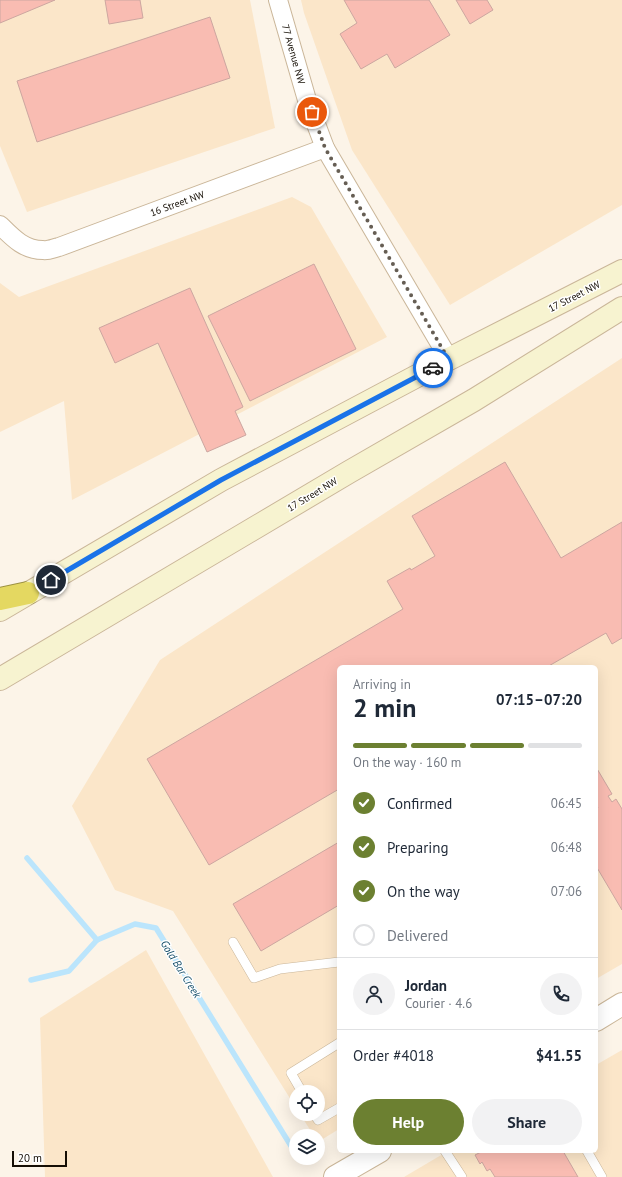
<!DOCTYPE html>
<meta charset="utf-8">
<style>
body{margin:0;font-family:"PT Sans",sans-serif;background:#f2f2f3;color:#1f2937;height:100vh;display:flex;flex-direction:column;font-size:15px;white-space:nowrap}
*{box-sizing:border-box;margin:0}
p{font-size:13px;color:#747a83}
.icon{flex:none;width:22px;height:22px;fill:none;stroke:currentColor;stroke-width:2;stroke-linecap:round;stroke-linejoin:round}
.map{position:relative;flex:1;overflow:hidden}
.side{position:absolute;left:337px;top:665px;width:261px;height:488px;display:flex;flex-direction:column;background:#fff;border-radius:6px;box-shadow:0 4px 16px #0002}
.side>*{flex:none}
.tools{position:absolute;left:289px;top:1085px;display:grid;gap:8px}
.tools a{display:grid;place-items:center;width:36px;height:36px;border-radius:50%;background:#fff;box-shadow:0 4px 16px #0002;font-size:20px}
.scale{position:absolute;left:12px;bottom:10px;width:55px;box-sizing:border-box;padding-left:4px;border:2px solid #150e05;border-top:0;font-size:11px;line-height:14px;white-space:nowrap;color:#150e05;-webkit-text-stroke:3px #fff;paint-order:stroke}
.pin{position:absolute;display:grid;place-items:center;width:34px;height:34px;color:#fff;margin:-17px;border:2px solid #fff;border-radius:50%;box-shadow:0 1px 4px #0007}
.courier{position:absolute;display:grid;place-items:center;width:40px;height:40px;margin:-20px;border:3px solid #1a73e8;border-radius:50%;background:#fff;color:#222;box-shadow:0 1px 5px #0007}
.summary em{font-style:normal;font-weight:700}
.summary div{display:flex;flex-direction:column-reverse}
.summary{display:flex;align-items:center;justify-content:space-between;height:68px;padding:0 16px}
h1{font-size:26px;font-weight:700;line-height:30px}
.bar{display:grid;grid-template-columns:repeat(4,1fr);gap:6px 4px;align-content:center;height:48px;padding:0 16px}
.bar i{height:5px;border-radius:3px;background:#e0e1e3}
.bar .active{background:#6c8031}
.bar p{grid-column:span 4}
.line{display:flex;align-items:center;gap:10px;padding:0 16px;border-top:1px solid #e0e1e3}
.line div{flex:1}
.round{display:grid;place-items:center;flex:none;width:42px;height:42px;border-radius:21px;background:#f2f2f3}
ol{padding:0 16px;list-style:none}
li{display:flex;align-items:center;gap:12px;height:44px}
li p{margin-inline-start:auto}
li .icon{padding:4px;border-radius:50%;background:#6c8031;color:#fff;stroke-width:4}
li:last-child{color:#747a83}
li i{width:22px;height:22px;border:2px solid #e0e1e3;border-radius:50%}
.cta{display:flex;gap:8px;margin-top:auto;padding:8px 16px}
.cta a{flex:1;height:46px;border-radius:24px;background:#6c8031;color:#fff;font-size:16px;font-weight:700;line-height:46px;text-align:center}
.cta a+a{background:#f2f2f3;color:#1f2937}
.map>svg:first-child{display:block}
.built{fill:#fbe6c9}
.lines{fill:none;stroke-linecap:round;stroke-linejoin:round}
.stream{stroke:#bbe5fc;stroke-width:5.5}
.building{fill:#f9bcb2;stroke:#cca6a0}
.service-casing{stroke:#cab699;stroke-width:10}
.minor-casing{stroke:#cab699;stroke-width:20}
.tertiary-casing{stroke:#cab699;stroke-width:24}
.secondary-casing{stroke:#cab699;stroke-width:24}
.motorway-casing{stroke:#9c9141;stroke-width:24}
.service{stroke:#fff;stroke-width:9}
.minor{stroke:#fff;stroke-width:18}
.tertiary{stroke:#fff;stroke-width:22}
.secondary{stroke:#f7f3d0;stroke-width:22}
.motorway{stroke:#e4d861;stroke-width:22}
.done{stroke:#665e54;stroke-width:4;stroke-dasharray:0 7.2}
.route{stroke:#1a73e8;stroke-width:5}
.labels{text-anchor:middle;stroke-width:3;stroke-linejoin:round;paint-order:stroke}
.street-label{font-size:10px;fill:#150e05;stroke:#fff}
.water-label{font-size:11px;font-style:italic;fill:#164f6a;stroke:#fff}
</style>
<div class="map">
<svg width="622" height="1177" viewBox="0 0 622 1177">
<rect width="100%" height="100%" fill="#fcf4e8"/>
<g class="built">
<polygon points="0,0 250,0 275,128 27,212 0,146"/>
<polygon points="301,0 622,0 622,205 450,305 352,150 304,13"/>
<polygon points="292,197 311,207 387,337 72,500 64,401 0,432 0,283 19,297"/>
<polygon points="622,358 622,964 596,979 596,667 339,667 339,1129 318,1142 318,1136 314,1136 300,1114 318,1114 318,1092 296,1092 296,1108 173,911 115,890 72,806 160,660"/>
<polygon points="146,950 273,1177 45,1177 40,1018"/>
<polygon points="622,1050 622,1177 404,1177 448,1151 596,1151 596,1065"/>
</g>
<g class="lines">
<g class="stream">
<polyline points="27,858 97,940 135,924 156,928 296,1154"/>
<polyline points="31,980 69,971 97,940"/>
</g>
</g>
<g class="building">
<polygon points="0,0 55,0 0,23"/>
<polygon points="105,0 140,0 143,18 109,24"/>
<polygon points="344,0 429,0 450,35 395,68 387,54 361,69 340,34 357,23"/>
<polygon points="456,0 487,0 493,10 470,24"/>
<polygon points="210,17 230,78 37,142 17,81"/>
<polygon points="314,264 356,349 250,401 208,316"/>
<polygon points="190,288 243,407 235,411 246,435 207,452 158,343 115,363 99,328"/>
<polygon points="505,462 561,558 622,522 622,638 612,644 606,633 547,667 339,667 339,789 209,865 147,759 403,609 387,581 410,568 411,570 435,556 412,516"/>
<polygon points="596,767 612,794 608,796 612,802 616,799 622,809 622,910 596,866 596,809 598,808 596,804"/>
<polygon points="339,842 339,905 261,951 233,904"/>
<polygon points="483,1151 563,1151 578,1177 495,1177 490,1169 487,1171 482,1162 480,1164 475,1155"/>
</g>
<g class="lines">
<defs>
<g id="service">
<polyline points="233,942 254,978 280,969 339,962"/>
<polyline points="302,1092 291,1073 339,1043"/>
<polyline points="314,1114 318,1120 339,1108"/>
<polyline points="445,1151 462,1177"/>
<polyline points="587,1151 602,1177"/>
</g>
<g id="minor">
<polyline points="278,0 307,100 325,148 449,359"/>
<path d="M0,225C13,238 24,250 43,250C48,251 54,248 59,247L325,148"/>
</g>
<g id="tertiary">
<polyline points="596,1020 622,1004"/>
<polyline points="335,1177 380,1151"/>
</g>
<g id="secondary">
<polyline points="0,610 221,480 449,359 622,271"/>
<polyline points="0,679 349,472 474,400 622,308"/>
</g>
<polyline id="motorway" points="0,599 28,593"/>
</defs>
<use href="#service" class="service-casing"/>
<use href="#minor" class="minor-casing"/>
<use href="#tertiary" class="tertiary-casing"/>
<use href="#secondary" class="secondary-casing"/>
<use href="#motorway" class="motorway-casing"/>
<use href="#service" class="service"/>
<use href="#minor" class="minor"/>
<use href="#tertiary" class="tertiary"/>
<use href="#secondary" class="secondary"/>
<use href="#motorway" class="motorway"/>
</g>
<g class="lines">
<polyline class="done" points="312,112 325,148 449,360 433,368"/>
<polyline class="route" points="51,580 221,480 433,368"/>
</g>
<g class="labels">
<g class="street-label">
<text transform="translate(294 54) rotate(74)" y="4">77 Avenue NW</text>
<text transform="translate(177 203) rotate(-20)" y="4">16 Street NW</text>
<text transform="translate(574 296) rotate(-27)" y="4">17 Street NW</text>
<text transform="translate(312 494) rotate(-31)" y="4">17 Street NW</text>
</g>
<g class="water-label">
<text transform="translate(181 969) rotate(58)" y="4">Gold Bar Creek</text>
</g>
</g>
</svg>
<div class="tools">
<a><svg class="icon" aria-label="locate" viewBox="0 0 24 24"><circle cx="12" cy="12" r="6"/><path d="M12 2v4M12 18v4M2 12h4M18 12h4"/></svg></a>
<a><svg class="icon" aria-label="layers" viewBox="0 0 24 24"><path d="M12 4l9 5-9 5-9-5zM3 14l9 5 9-5"/></svg></a>
</div>
<div class="scale">20 m</div>
<div class="pin" style="left:312px;top:112px;background:#ea580c"><svg class="icon" aria-label="bag" viewBox="0 0 24 24"><path d="M5 8h14l-1 12H6zM9 8a3 3 0 0 1 6 0"/></svg></div>
<div class="pin" style="left:51px;top:580px;background:#1f2937"><svg class="icon" aria-label="home" viewBox="0 0 24 24"><path d="M3 11l9-7 9 7M6 9v11h12V9"/></svg></div>
<div class="courier" style="left:433px;top:368px"><svg class="icon" aria-label="car" viewBox="0 0 24 24"><path d="M5 17H2v-5l4-1 3-4h7l3 4 3 1v5h-3M9 17h6M6 11h13"/><circle cx="7" cy="17" r="2"/><circle cx="17" cy="17" r="2"/></svg></div>
<section class="side">
<div class="summary"><div><h1>2 min</h1><p>Arriving in</p></div><em>07:15–07:20</em></div>
<div class="bar"><i class="active"></i><i class="active"></i><i class="active"></i><i></i><p>On the way · 160 m</p></div>
<ol>
<li><svg class="icon" aria-label="check" viewBox="0 0 24 24"><path d="M5 12l5 5 9-10"/></svg>Confirmed<p>06:45</p></li>
<li><svg class="icon" aria-label="check" viewBox="0 0 24 24"><path d="M5 12l5 5 9-10"/></svg>Preparing<p>06:48</p></li>
<li><svg class="icon" aria-label="check" viewBox="0 0 24 24"><path d="M5 12l5 5 9-10"/></svg>On the way<p>07:06</p></li>
<li><i></i>Delivered</li>
</ol>
<div class="line" style="height:72px"><a class="round"><svg class="icon" aria-label="person" viewBox="0 0 24 24"><circle cx="12" cy="8" r="4"/><path d="M4 21q1-7 8-7t8 7"/></svg></a><div><b>Jordan</b><p>Courier · 4.6</p></div><a class="round"><svg class="icon" aria-label="phone" viewBox="0 0 24 24"><path d="M5 4h4l2 5-3 2q2 4 5 5l2-3 5 2v4C11 20 4 13 5 4z"/></svg></a></div>
<div class="line" style="height:52px"><div>Order #4018</div><b>$41.55</b></div>
<div class="cta"><a>Help</a><a>Share</a></div>
</section>
</div>
